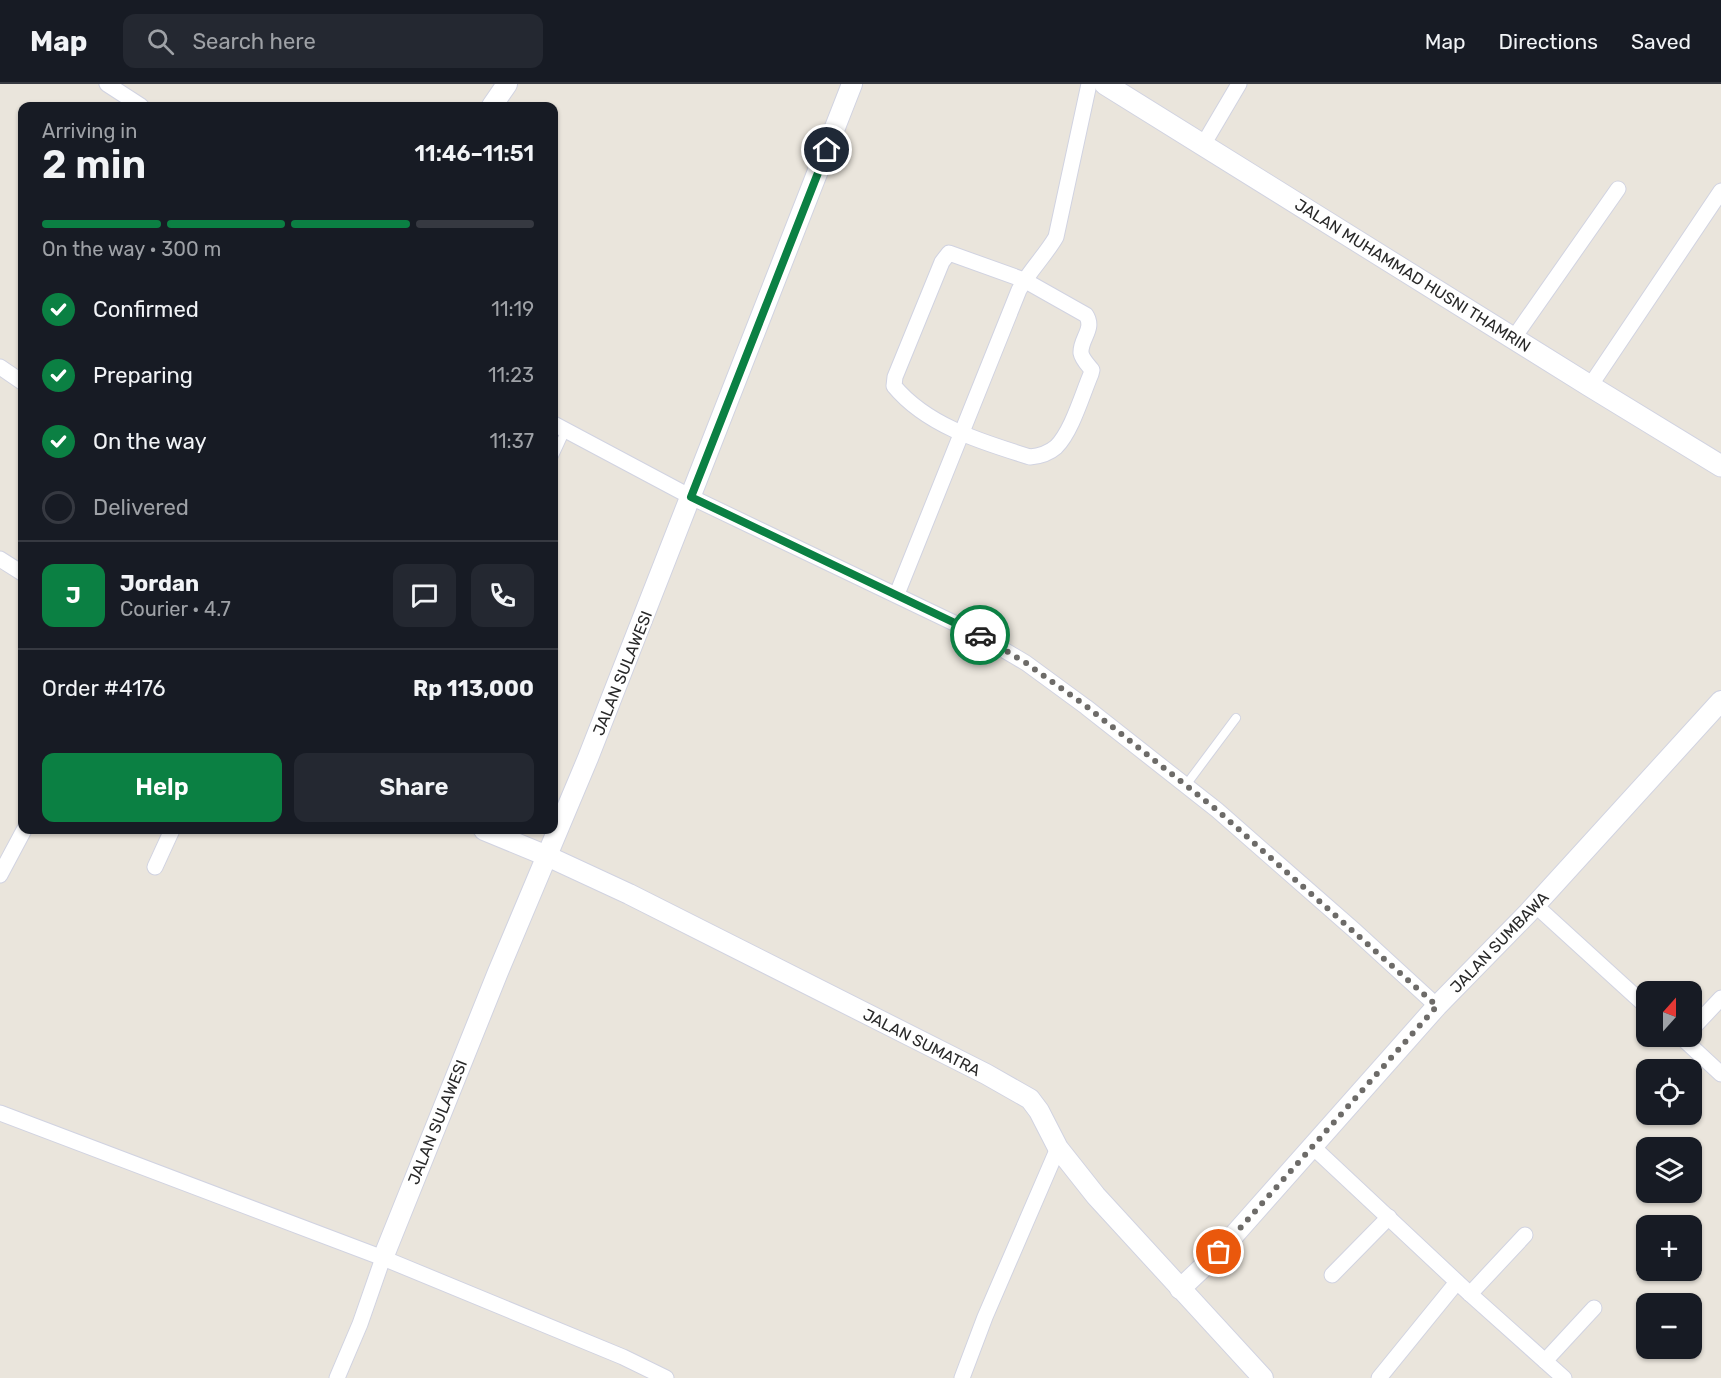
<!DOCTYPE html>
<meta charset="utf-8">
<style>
body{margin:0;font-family:Rubik,sans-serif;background:#242831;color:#f1f3f6;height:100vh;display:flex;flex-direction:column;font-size:22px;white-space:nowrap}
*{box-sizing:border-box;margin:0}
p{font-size:20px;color:#9ea1a6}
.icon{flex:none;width:33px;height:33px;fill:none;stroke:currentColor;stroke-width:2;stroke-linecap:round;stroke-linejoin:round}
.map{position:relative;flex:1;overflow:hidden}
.side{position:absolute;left:18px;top:18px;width:540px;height:732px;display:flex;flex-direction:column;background:#171b24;border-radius:12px;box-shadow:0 2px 4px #0004}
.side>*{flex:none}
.needle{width:39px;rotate:21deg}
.buttons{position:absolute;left:1636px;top:897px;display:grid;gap:12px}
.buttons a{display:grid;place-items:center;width:66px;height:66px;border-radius:12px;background:#171b24;box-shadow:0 2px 4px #0004;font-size:30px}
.pin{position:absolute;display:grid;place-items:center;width:51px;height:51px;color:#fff;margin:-26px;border:3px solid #fff;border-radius:50%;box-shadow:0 2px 6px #0007}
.courier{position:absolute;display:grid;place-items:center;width:60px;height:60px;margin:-30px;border:4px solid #0b8043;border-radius:50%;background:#fff;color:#222;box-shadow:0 2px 8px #0007}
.summary em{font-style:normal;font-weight:600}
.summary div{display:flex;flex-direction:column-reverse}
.summary{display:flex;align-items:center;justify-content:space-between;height:102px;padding:0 24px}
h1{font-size:39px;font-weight:600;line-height:45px}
.bar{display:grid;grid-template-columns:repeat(4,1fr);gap:9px 6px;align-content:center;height:72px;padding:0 24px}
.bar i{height:8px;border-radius:4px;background:#363941}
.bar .on{background:#0b8043}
.bar p{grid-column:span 4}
.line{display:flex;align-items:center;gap:15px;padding:0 24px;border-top:2px solid #363941}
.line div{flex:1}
.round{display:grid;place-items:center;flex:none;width:63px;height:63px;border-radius:12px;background:#242831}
ol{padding:0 24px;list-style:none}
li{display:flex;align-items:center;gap:18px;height:66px}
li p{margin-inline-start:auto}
li .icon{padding:6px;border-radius:50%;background:#0b8043;color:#fff;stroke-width:4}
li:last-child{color:#9ea1a6}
li i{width:33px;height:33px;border:3px solid #363941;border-radius:50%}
.button{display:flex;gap:12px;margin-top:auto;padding:12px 24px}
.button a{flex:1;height:69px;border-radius:12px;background:#0b8043;color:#fff;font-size:24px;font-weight:600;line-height:69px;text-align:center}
.button a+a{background:#242831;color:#f1f3f6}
header{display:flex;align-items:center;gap:36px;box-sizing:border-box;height:84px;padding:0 30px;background:#171b24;border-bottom:2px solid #363941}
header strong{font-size:28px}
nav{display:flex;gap:33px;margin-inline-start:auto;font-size:21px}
.search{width:420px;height:54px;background:#242831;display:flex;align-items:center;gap:15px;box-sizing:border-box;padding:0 21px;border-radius:12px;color:#9ea1a6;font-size:22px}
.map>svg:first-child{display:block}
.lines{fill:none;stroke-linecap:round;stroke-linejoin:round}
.service-casing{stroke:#d1d3e1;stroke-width:10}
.minor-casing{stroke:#d1d3e1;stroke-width:17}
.tertiary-casing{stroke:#d1d3e1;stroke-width:22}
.secondary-casing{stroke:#d1d3e1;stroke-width:23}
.service{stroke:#fff;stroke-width:8}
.minor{stroke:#fff;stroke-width:15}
.tertiary{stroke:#fff;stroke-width:20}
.secondary{stroke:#fff;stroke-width:21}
.done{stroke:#6d6b68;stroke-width:6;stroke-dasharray:0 10.8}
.route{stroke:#0b8043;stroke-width:8}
.labels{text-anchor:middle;stroke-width:5;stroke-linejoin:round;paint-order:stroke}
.street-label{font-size:16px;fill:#292929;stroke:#fff}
</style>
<header>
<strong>Map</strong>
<div class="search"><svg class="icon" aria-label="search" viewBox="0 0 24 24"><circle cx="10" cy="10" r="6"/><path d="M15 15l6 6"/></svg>Search here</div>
<nav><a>Map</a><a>Directions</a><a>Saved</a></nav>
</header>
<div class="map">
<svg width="1721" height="1294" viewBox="0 0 1721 1294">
<rect width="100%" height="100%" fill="#eae5dc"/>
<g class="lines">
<defs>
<g id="service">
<polyline points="554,372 566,346"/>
<polyline points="1186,701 1236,634"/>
</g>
<g id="minor">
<polyline points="107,0 141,22"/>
<polyline points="1203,61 1239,0"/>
<path d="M949,169L1024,196L1086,231C1095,245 1080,255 1081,269C1082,275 1088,281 1092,286L1091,290C1082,311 1072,347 1056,363C1048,370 1040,372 1030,373C982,358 927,342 894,302L895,293L942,178Z"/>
<polyline points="1513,255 1618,105"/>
<polyline points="0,283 22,298"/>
<polyline points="1590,302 1721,107"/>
<polyline points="554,340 691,413 977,550 1026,579 1086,623 1217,726 1354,846 1437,922"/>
<polyline points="0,475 22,489"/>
<path d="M897,510L1019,206C1029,187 1045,172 1056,153L1089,0"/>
<polyline points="155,783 172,746"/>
<polyline points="0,791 24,746"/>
<polyline points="1535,821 1647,923"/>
<polyline points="1692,945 1721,914"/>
<polyline points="1680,952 1721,990"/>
<polyline points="0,1029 383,1174 623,1273 666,1294"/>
<polyline points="1313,1063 1470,1210 1564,1294"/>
<polyline points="1332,1191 1389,1133"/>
<polyline points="1470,1210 1525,1151"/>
<polyline points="1545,1277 1594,1224"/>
<polyline points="337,1294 360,1240 383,1174"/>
<polyline points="962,1294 985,1233 1058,1064"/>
<polyline points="1379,1294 1457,1198"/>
</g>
<g id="tertiary">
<polyline points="492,22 507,0"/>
<polyline points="484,746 547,772 629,810 986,990 1030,1015 1039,1027 1058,1064 1096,1112 1263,1294"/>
<polyline points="383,1174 498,888 588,674 852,0"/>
<polyline points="1180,1205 1219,1168 1437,922 1528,829 1721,617"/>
</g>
<polyline id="secondary" points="1105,0 1590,302 1721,382"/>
</defs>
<use href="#service" class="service-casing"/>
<use href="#minor" class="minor-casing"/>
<use href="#tertiary" class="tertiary-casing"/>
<use href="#secondary" class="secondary-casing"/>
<use href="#service" class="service"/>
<use href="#minor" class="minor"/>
<use href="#tertiary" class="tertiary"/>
<use href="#secondary" class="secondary"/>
</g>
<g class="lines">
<polyline class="done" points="980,551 1026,579 1086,622 1217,726 1437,922 1219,1168"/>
<polyline class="route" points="827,66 691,413 980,551"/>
</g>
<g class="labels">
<g class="street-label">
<text transform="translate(1413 191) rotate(32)" y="6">JALAN MUHAMMAD HUSNI THAMRIN</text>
<text transform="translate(622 589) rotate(-68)" y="6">JALAN SULAWESI</text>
<text transform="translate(1499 858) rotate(-46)" y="6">JALAN SUMBAWA</text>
<text transform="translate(922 958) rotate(27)" y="6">JALAN SUMATRA</text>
<text transform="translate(437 1038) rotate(-68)" y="6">JALAN SULAWESI</text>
</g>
</g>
</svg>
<div class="buttons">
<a><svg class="needle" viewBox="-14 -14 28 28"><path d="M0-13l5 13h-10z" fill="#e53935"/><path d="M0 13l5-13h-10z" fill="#9ea1a6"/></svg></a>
<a><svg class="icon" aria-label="locate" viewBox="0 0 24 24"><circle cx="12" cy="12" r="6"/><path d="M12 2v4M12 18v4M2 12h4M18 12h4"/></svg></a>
<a><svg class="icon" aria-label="layers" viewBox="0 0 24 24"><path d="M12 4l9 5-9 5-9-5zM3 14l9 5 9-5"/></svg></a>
<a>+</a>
<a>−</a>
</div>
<div class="pin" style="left:1219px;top:1168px;background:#ea580c"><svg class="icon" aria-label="bag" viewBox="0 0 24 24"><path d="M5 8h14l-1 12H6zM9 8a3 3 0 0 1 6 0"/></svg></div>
<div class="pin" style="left:827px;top:66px;background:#1f2937"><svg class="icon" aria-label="home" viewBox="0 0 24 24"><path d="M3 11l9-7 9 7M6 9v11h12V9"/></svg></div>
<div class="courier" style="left:980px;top:551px"><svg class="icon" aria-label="car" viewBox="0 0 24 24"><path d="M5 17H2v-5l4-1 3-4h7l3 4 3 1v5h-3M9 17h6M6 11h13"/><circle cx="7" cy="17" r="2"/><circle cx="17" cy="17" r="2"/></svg></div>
<section class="side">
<div class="summary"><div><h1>2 min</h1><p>Arriving in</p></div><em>11:46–11:51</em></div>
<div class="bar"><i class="on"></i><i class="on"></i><i class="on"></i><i></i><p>On the way · 300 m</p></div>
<ol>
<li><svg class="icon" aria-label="check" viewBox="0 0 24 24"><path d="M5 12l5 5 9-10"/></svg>Confirmed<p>11:19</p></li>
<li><svg class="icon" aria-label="check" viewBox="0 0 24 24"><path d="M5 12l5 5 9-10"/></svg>Preparing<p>11:23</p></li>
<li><svg class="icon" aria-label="check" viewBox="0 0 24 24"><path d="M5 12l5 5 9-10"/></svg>On the way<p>11:37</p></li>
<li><i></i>Delivered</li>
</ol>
<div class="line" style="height:108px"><b class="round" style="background:#0b8043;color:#fff">J</b><div><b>Jordan</b><p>Courier · 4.7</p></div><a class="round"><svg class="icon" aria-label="chat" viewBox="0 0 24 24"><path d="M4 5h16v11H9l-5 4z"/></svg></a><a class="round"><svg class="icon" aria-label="phone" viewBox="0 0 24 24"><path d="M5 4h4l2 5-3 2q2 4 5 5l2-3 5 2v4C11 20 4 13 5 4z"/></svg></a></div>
<div class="line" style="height:78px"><div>Order #4176</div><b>Rp 113,000</b></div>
<div class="button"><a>Help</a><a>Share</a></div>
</section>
</div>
